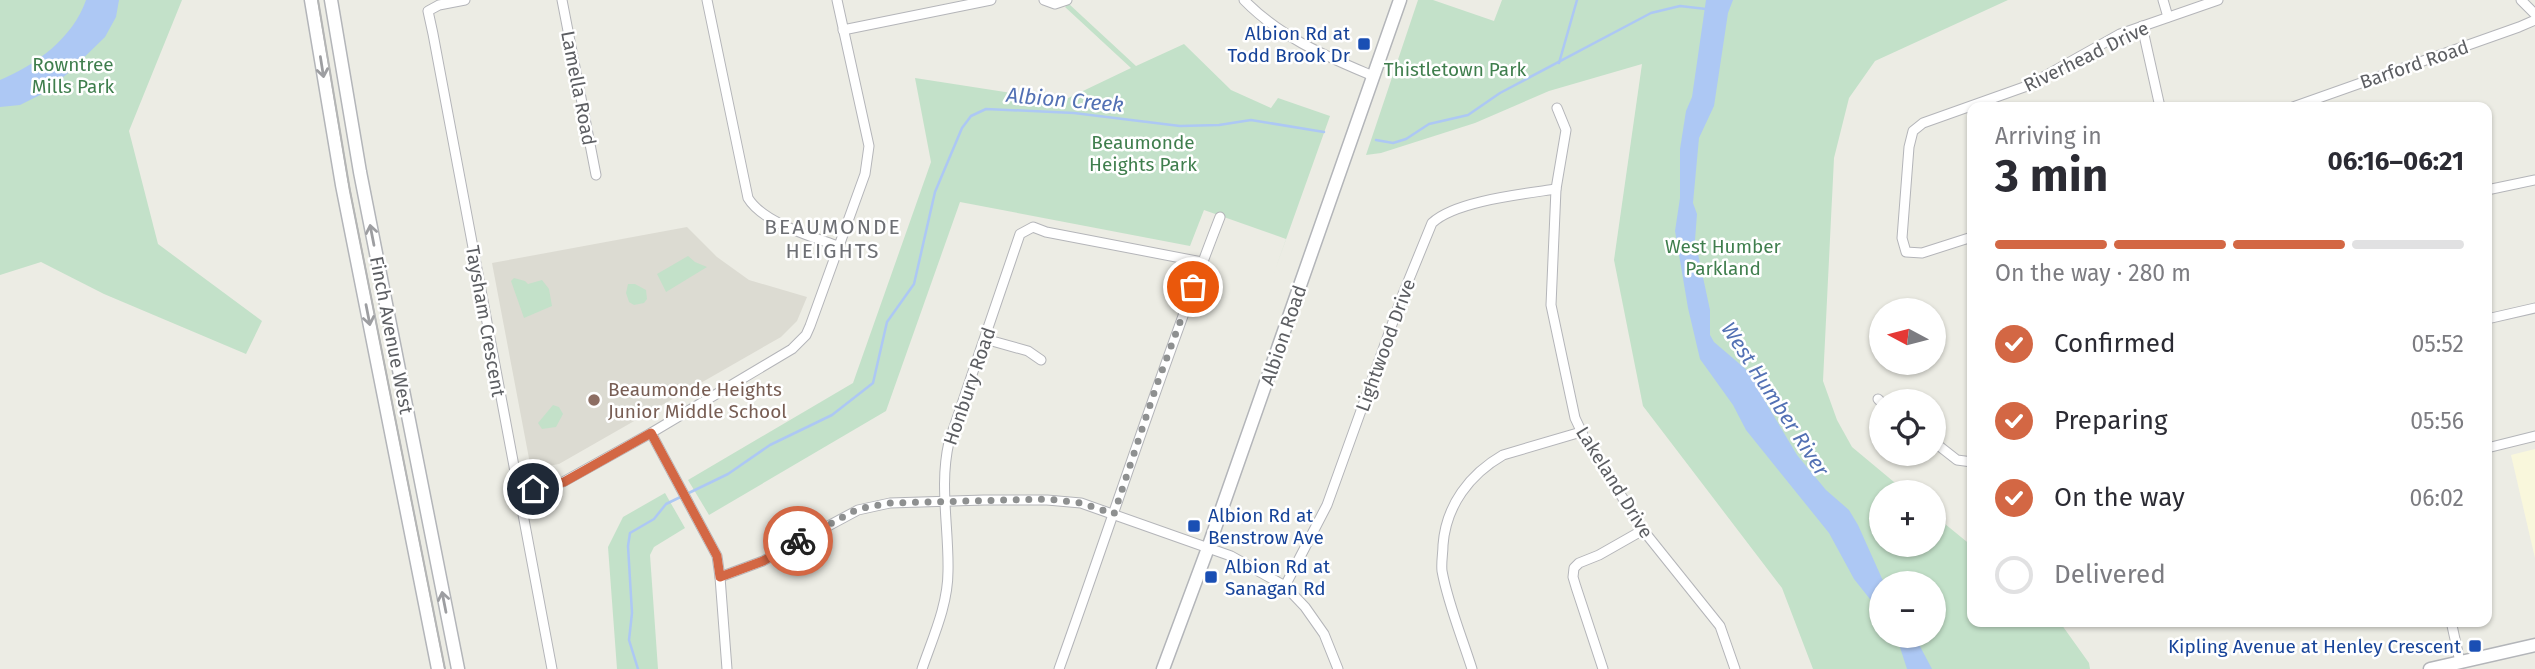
<!DOCTYPE html>
<meta charset="utf-8">
<style>
body{margin:0;font-family:"Fira Sans",sans-serif;background:#f2f2f3;color:#2b2b33;height:100vh;display:flex;flex-direction:column;font-size:26px;white-space:nowrap}
*{box-sizing:border-box;margin:0}
p{font-size:23px;color:#7c7c81}
.icon{flex:none;width:38px;height:38px;fill:none;stroke:currentColor;stroke-width:2;stroke-linecap:round;stroke-linejoin:round}
.map{position:relative;flex:1;overflow:hidden}
.panel{position:absolute;left:1967px;top:102px;width:525px;height:525px;display:flex;flex-direction:column;background:#fff;border-radius:14px;box-shadow:0 2px 5px #0004}
.panel>*{flex:none}
.needle{width:46px;rotate:277deg}
.controls{position:absolute;left:1869px;top:298px;display:grid;gap:14px}
.controls a{display:grid;place-items:center;width:77px;height:77px;border-radius:50%;background:#fff;box-shadow:0 2px 5px #0004;font-size:35px}
.pin{position:absolute;display:grid;place-items:center;width:60px;height:60px;color:#fff;margin:-30px;border:4px solid #fff;border-radius:50%;box-shadow:0 2px 7px #0007}
.courier{position:absolute;display:grid;place-items:center;width:70px;height:70px;margin:-35px;border:5px solid #d36744;border-radius:50%;background:#fff;color:#222;box-shadow:0 2px 9px #0007}
.headline em{font-style:normal;font-weight:700}
.headline div{display:flex;flex-direction:column-reverse}
.headline{display:flex;align-items:center;justify-content:space-between;height:119px;padding:0 28px}
h1{font-size:46px;font-weight:700;line-height:52px}
.bar{display:grid;grid-template-columns:repeat(4,1fr);gap:10px 7px;align-content:center;height:84px;padding:0 28px}
.bar i{height:9px;border-radius:5px;background:#e1e1e2}
.bar .selected{background:#d36744}
.bar p{grid-column:span 4}
ol{padding:0 28px;list-style:none}
li{display:flex;align-items:center;gap:21px;height:77px}
li p{margin-inline-start:auto}
li .icon{padding:7px;border-radius:50%;background:#d36744;color:#fff;stroke-width:4}
li:last-child{color:#7c7c81}
li i{width:38px;height:38px;border:4px solid #e1e1e2;border-radius:50%}
.map>svg:first-child{display:block}
.commercial{fill:#f9f7dc}
.education{fill:#dcdbd2}
.green{fill:#c3e1c9;fill-rule:evenodd}
.water{fill:#adc8f4}
.lines{fill:none;stroke-linecap:round;stroke-linejoin:round}
.stream{stroke:#adc8f4;stroke-width:2.5}
.minor-casing{stroke:#b4b5b9;stroke-width:11}
.secondary-casing{stroke:#b3b5b9;stroke-width:15}
.minor{stroke:#fff;stroke-width:9}
.secondary{stroke:#fff;stroke-width:12}
.tram{stroke:#b4b5b5;stroke-width:2}
.oneway{stroke:#9d9ea1}
.done{stroke:#8e9090;stroke-width:7;stroke-dasharray:0 12.6}
.route{stroke:#d36744;stroke-width:9}
.transit-dot{fill:#1a4fb4;stroke:#fff;stroke-width:2.5}
.education-dot{fill:#8d6e63;stroke:#fff;stroke-width:2.5}
.labels{text-anchor:middle;stroke-width:5;stroke-linejoin:round;paint-order:stroke}
.transit-label{font-size:19px;fill:#164399;stroke:#fff;text-anchor:end}
.street-label{font-size:19px;fill:#5c5e62;stroke:#fff}
.park-label{font-size:19px;fill:#3f7e4d;stroke:#fff}
.education-label{font-size:19px;fill:#785e54;stroke:#fff;text-anchor:start}
.water-label{font-size:21px;font-style:italic;fill:#5371b4;stroke:#fff}
.neighbourhood-label{font-size:21px;letter-spacing:2px;fill:#6d6f74;stroke:#fff}
</style>
<div class="map">
<svg width="2535" height="669" viewBox="0 0 2535 669">
<rect width="100%" height="100%" fill="#ecece4"/>
<polygon class="commercial" points="2535,449 2535,558 2511,455"/>
<polygon class="education" points="687,227 717,257 749,280 807,297 797,321 781,337 559,464 531,469 492,263"/>
<g class="green">
<polygon points="0,0 182,0 129,131 158,244 262,321 246,354 104,294 41,262 0,275"/>
<path d="M1418,0H1433L1494,21L1502,0H2008L1875,61L1849,98L1834,158L1823,381L1837,420L1852,447L1906,492H1881V544H1934V515L1972,546V621H2059L2089,663L2090,669H1813L1782,588L1643,406L1614,260L1642,64L1549,91L1475,123L1381,153L1366,155ZM1881,583H1934V635H1881Z"/>
<polygon points="1069,4 1136,66 1184,44 1231,90 1271,108 1278,98 1330,116 1274,273 1286,239 1204,210 1190,246 960,202 886,411 709,515 688,480 853,383 931,162 915,78 1062,101 1131,68 1065,7"/>
<polygon points="688,256 695,262 707,267 666,292 657,274"/>
<polygon points="514,278 525,281 528,284 542,280 549,289 552,306 524,318 511,281"/>
<polygon points="628,284 635,284 646,290 647,299 644,303 634,305 629,302 626,293"/>
<polygon points="553,405 559,407 563,414 556,427 542,429 538,423"/>
<polygon points="665,493 685,528 654,547 650,555 658,669 617,669 608,547 623,517"/>
</g>
<g class="water">
<path d="M86,0H119L116,17L105,37L67,74L42,94L20,105L0,107V80C36,65 73,38 86,0Z"/>
<polygon points="1706,0 1733,0 1728,13 1714,106 1699,138 1693,203 1697,214 1695,240 1710,310 1710,335 1714,342 1755,377 1762,396 1797,455 1826,490 1849,510 1858,525 1884,583 1881,583 1881,613 1854,579 1829,533 1746,430 1733,405 1700,359 1688,308 1675,231 1680,198 1680,149 1686,111 1692,97"/>
<polygon points="1896,635 1914,635 1932,669 1907,669"/>
</g>
<g class="lines">
<g class="stream">
<polyline points="1559,63 1577,0"/>
<polyline points="1376,140 1393,143 1406,139 1429,124 1468,115 1500,93 1651,13 1680,6 1706,9"/>
<polyline points="638,669 629,640 632,613 628,546 630,533 654,519 666,504 728,474 770,445 832,415 873,383 887,322 914,284 935,192 962,128 971,116 986,109 1074,113 1180,126 1219,125 1251,120 1324,132"/>
</g>
<defs>
<g id="minor">
<polyline points="465,0 439,5 428,11 433,34 552,669"/>
<polyline points="562,0 596,175"/>
<path d="M707,0L748,198C763,223 811,236 838,246"/>
<polyline points="1044,0 1055,4 1067,0"/>
<path d="M1244,0C1281,38 1326,56 1373,76"/>
<polyline points="2163,0 2168,17"/>
<polyline points="2521,0 2535,14"/>
<polyline points="2142,26 2160,107"/>
<polyline points="843,30 991,0"/>
<polyline points="2293,107 2519,27 2535,20"/>
<polyline points="1557,108 1566,130 1556,189 1551,305 1575,418 1584,437 1643,530 1720,626 1735,669"/>
<polyline points="2487,190 2535,180"/>
<polyline points="1972,237 1922,253 1906,252 1902,238 1909,147 1913,131 1923,123 2027,86 2120,34 2218,0"/>
<polyline points="2487,319 2535,308"/>
<polyline points="985,339 1028,351 1041,360"/>
<polyline points="1878,399 1881,402"/>
<polyline points="651,433 717,556 720,577 727,669"/>
<polyline points="1934,442 1957,460 1972,462"/>
<polyline points="2487,448 2535,436"/>
<polyline points="518,492 563,482 651,433 792,349 806,335 810,326 865,174 869,146 837,0"/>
<polyline points="720,577 763,561 858,510 890,503 984,500 1047,500 1081,503 1231,556 1285,586 1305,607 1324,634 1338,669"/>
<path d="M1285,586L1327,505L1403,294L1432,223C1455,201 1523,194 1556,189"/>
<polyline points="2451,621 2460,662"/>
<path d="M922,669C933,637 948,605 948,571C949,528 939,485 949,442L1020,234L1033,227L1046,232L1202,262"/>
<path d="M1059,669C1113,518 1162,366 1220,217"/>
<path d="M1472,669C1462,637 1448,604 1442,571C1441,562 1443,554 1443,545C1446,505 1470,474 1503,455L1581,432"/>
<polyline points="1603,669 1576,587 1573,577 1574,568 1579,563 1599,555 1643,530"/>
</g>
<g id="secondary">
<polyline points="311,0 342,185 438,669"/>
<polyline points="331,0 360,172 458,669"/>
<polyline points="1163,669 1208,548 1400,0"/>
<polyline points="2430,669 2535,645"/>
</g>
</defs>
<use href="#minor" class="minor-casing"/>
<use href="#secondary" class="secondary-casing"/>
<use href="#minor" class="minor"/>
<use href="#secondary" class="secondary"/>
<polyline class="tram" points="318,0 350,191 445,669"/>
</g>
<defs><path id="oneway-shaft" d="M-6 0H5M1.5-3L5.5 0L1.5 3" fill="none" stroke-width="1.6" stroke-linecap="round" stroke-linejoin="round" transform="scale(1.75)"/></defs>
<g class="oneway">
<use href="#oneway-shaft" transform="translate(322 67) rotate(81)"/>
<use href="#oneway-shaft" transform="translate(372 235) rotate(-101)"/>
<use href="#oneway-shaft" transform="translate(368 315) rotate(79)"/>
<use href="#oneway-shaft" transform="translate(444 602) rotate(-101)"/>
</g>
<g class="lines">
<polyline class="done" points="798,541 858,509 890,503 1047,499 1081,503 1114,514 1156,387 1193,287"/>
<polyline class="route" points="533,489 564,482 651,433 717,556 720,577 763,561 798,541"/>
</g>
<g class="transit-dot">
<rect x="1357" y="37" width="14" height="14" rx="3.5"/>
<rect x="1187" y="519" width="14" height="14" rx="3.5"/>
<rect x="1204" y="570" width="14" height="14" rx="3.5"/>
<rect x="2468" y="639" width="14" height="14" rx="3.5"/>
</g>
<circle class="education-dot" cx="594" cy="400" r="7"/>
<g class="labels">
<g class="transit-label">
<text x="1350" y="40">Albion Rd at<tspan x="1350" dy="22">Todd Brook Dr</tspan></text>
<text x="1208" y="522" text-anchor="start">Albion Rd at<tspan x="1208" dy="22">Benstrow Ave</tspan></text>
<text x="1225" y="573" text-anchor="start">Albion Rd at<tspan x="1225" dy="22">Sanagan Rd</tspan></text>
<text x="2461" y="653">Kipling Avenue at Henley Crescent</text>
</g>
<g class="street-label">
<text transform="translate(2086 56) rotate(-26)" y="7">Riverhead Drive</text>
<text transform="translate(2414 64) rotate(-19)" y="7">Barford Road</text>
<text transform="translate(579 88) rotate(79)" y="7">Lamella Road</text>
<text transform="translate(486 321) rotate(80)" y="7">Taysham Crescent</text>
<text transform="translate(392 335) rotate(79)" y="7">Finch Avenue West</text>
<text transform="translate(1283 335) rotate(-71)" y="7">Albion Road</text>
<text transform="translate(1385 345) rotate(-70)" y="7">Lightwood Drive</text>
<text transform="translate(969 386) rotate(-71)" y="7">Honbury Road</text>
<text transform="translate(1615 482) rotate(58)" y="7">Lakeland Drive</text>
</g>
<g class="park-label">
<text x="73" y="71">Rowntree<tspan x="73" dy="22">Mills Park</tspan></text>
<text x="1455" y="76">Thistletown Park</text>
<text x="1143" y="149">Beaumonde<tspan x="1143" dy="22">Heights Park</tspan></text>
<text x="1723" y="253">West Humber<tspan x="1723" dy="22">Parkland</tspan></text>
</g>
<g class="education-label">
<text x="608" y="396">Beaumonde Heights<tspan x="608" dy="22">Junior Middle School</tspan></text>
</g>
<g class="water-label">
<text transform="translate(1065 100) rotate(5)" y="7">Albion Creek</text>
<text transform="translate(1775 399) rotate(57)" y="7">West Humber River</text>
</g>
<g class="neighbourhood-label">
<text x="833" y="234">BEAUMONDE<tspan x="833" dy="24">HEIGHTS</tspan></text>
</g>
</g>
</svg>
<div class="controls">
<a><svg class="needle" viewBox="-14 -14 28 28"><path d="M0-13l5 13h-10z" fill="#e53935"/><path d="M0 13l5-13h-10z" fill="#7c7c81"/></svg></a>
<a><svg class="icon" aria-label="locate" viewBox="0 0 24 24"><circle cx="12" cy="12" r="6"/><path d="M12 2v4M12 18v4M2 12h4M18 12h4"/></svg></a>
<a>+</a>
<a>−</a>
</div>
<div class="pin" style="left:1193px;top:287px;background:#ea580c"><svg class="icon" aria-label="bag" viewBox="0 0 24 24"><path d="M5 8h14l-1 12H6zM9 8a3 3 0 0 1 6 0"/></svg></div>
<div class="pin" style="left:533px;top:489px;background:#1f2937"><svg class="icon" aria-label="home" viewBox="0 0 24 24"><path d="M3 11l9-7 9 7M6 9v11h12V9"/></svg></div>
<div class="courier" style="left:798px;top:541px"><svg class="icon" aria-label="bike" viewBox="0 0 24 24"><circle cx="6" cy="16" r="4"/><circle cx="18" cy="16" r="4"/><path d="M6 16l4-8h5l3 8M10 8l3 8H6M13 5h3"/></svg></div>
<section class="panel">
<div class="headline"><div><h1>3 min</h1><p>Arriving in</p></div><em>06:16–06:21</em></div>
<div class="bar"><i class="selected"></i><i class="selected"></i><i class="selected"></i><i></i><p>On the way · 280 m</p></div>
<ol>
<li><svg class="icon" aria-label="check" viewBox="0 0 24 24"><path d="M5 12l5 5 9-10"/></svg>Confirmed<p>05:52</p></li>
<li><svg class="icon" aria-label="check" viewBox="0 0 24 24"><path d="M5 12l5 5 9-10"/></svg>Preparing<p>05:56</p></li>
<li><svg class="icon" aria-label="check" viewBox="0 0 24 24"><path d="M5 12l5 5 9-10"/></svg>On the way<p>06:02</p></li>
<li><i></i>Delivered</li>
</ol>
</section>
</div>
